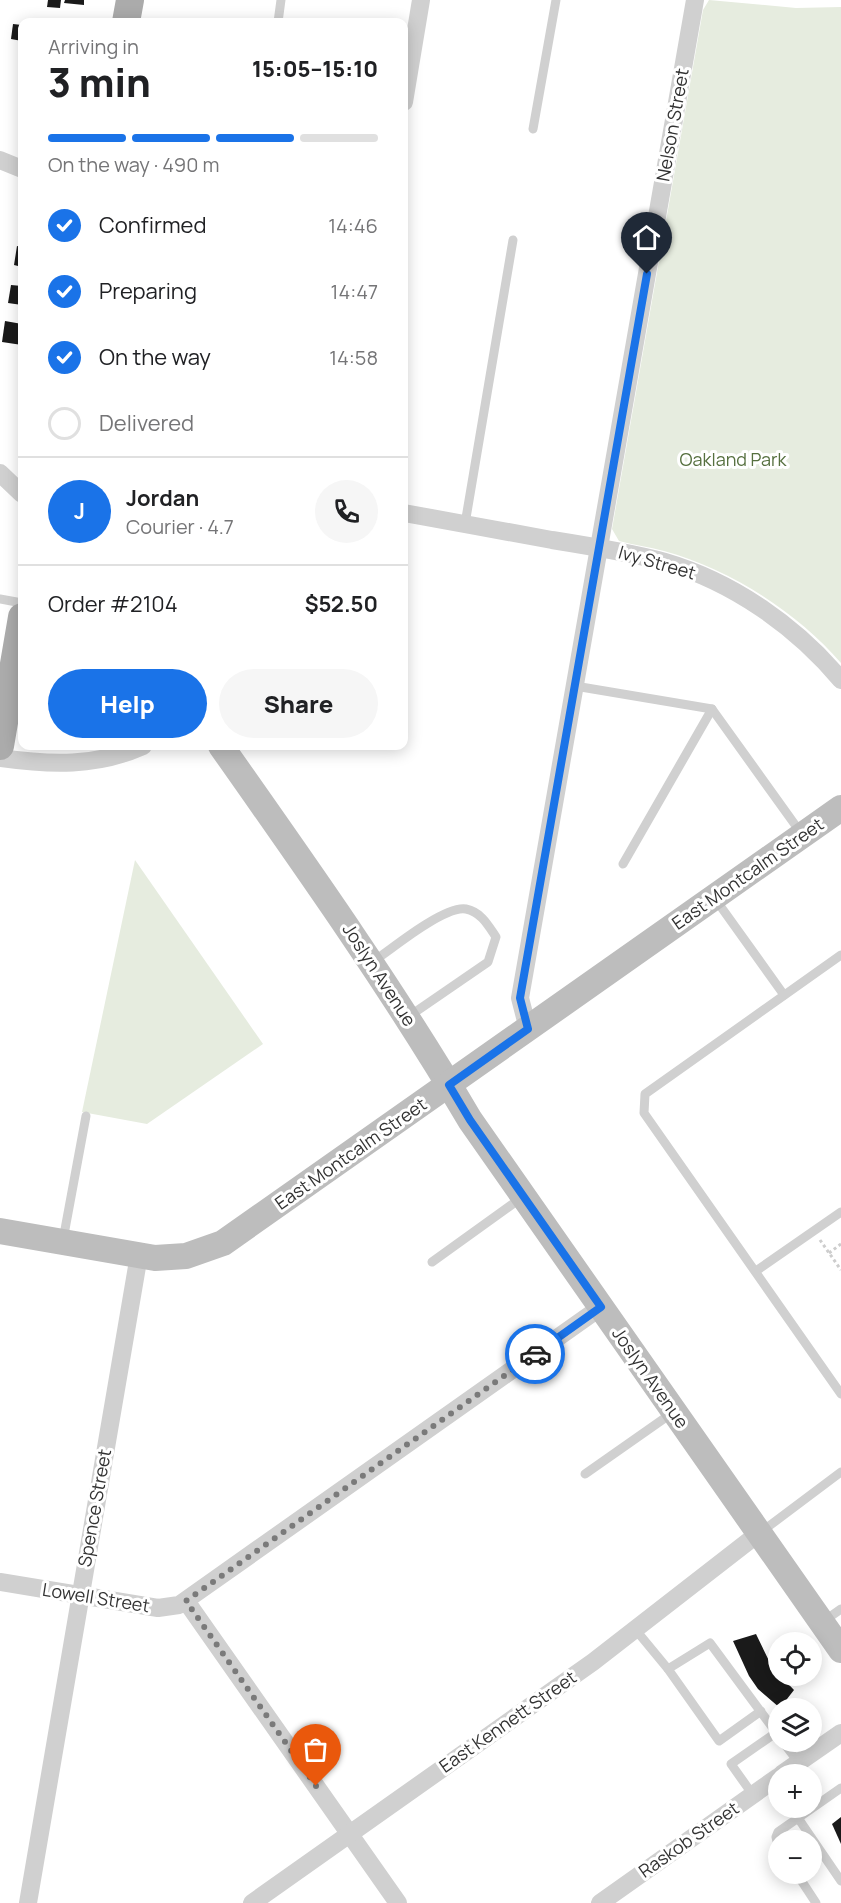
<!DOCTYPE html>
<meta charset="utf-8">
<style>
body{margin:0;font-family:Manrope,sans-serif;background:#f6f6f6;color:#202124;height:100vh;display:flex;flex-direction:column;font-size:22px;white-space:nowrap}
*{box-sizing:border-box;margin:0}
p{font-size:20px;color:#757577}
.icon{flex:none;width:33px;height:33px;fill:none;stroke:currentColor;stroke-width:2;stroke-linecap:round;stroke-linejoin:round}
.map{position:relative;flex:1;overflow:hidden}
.side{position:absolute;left:18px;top:18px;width:390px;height:732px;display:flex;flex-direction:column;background:#fff;border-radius:12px;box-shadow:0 3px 15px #0003}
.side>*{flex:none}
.controls{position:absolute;left:768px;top:1632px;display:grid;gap:12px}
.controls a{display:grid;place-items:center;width:54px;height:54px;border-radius:50%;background:#fff;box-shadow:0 3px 15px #0003;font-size:30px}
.pin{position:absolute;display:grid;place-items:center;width:51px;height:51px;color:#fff;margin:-62px -26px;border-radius:50% 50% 50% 0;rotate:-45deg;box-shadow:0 0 6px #0007}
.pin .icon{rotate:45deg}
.courier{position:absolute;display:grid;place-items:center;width:60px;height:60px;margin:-30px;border:4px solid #1a73e8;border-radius:50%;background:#fff;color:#222;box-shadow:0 2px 8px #0007}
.overview em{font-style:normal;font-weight:800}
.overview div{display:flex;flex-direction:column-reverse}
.overview{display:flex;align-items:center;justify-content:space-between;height:102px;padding:0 30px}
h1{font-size:39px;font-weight:800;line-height:45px}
.bar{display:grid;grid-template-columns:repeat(4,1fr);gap:9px 6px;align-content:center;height:72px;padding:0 30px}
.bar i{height:8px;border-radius:4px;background:#e0e0e0}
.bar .on{background:#1a73e8}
.bar p{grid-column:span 4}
.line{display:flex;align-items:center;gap:15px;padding:0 30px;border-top:2px solid #e0e0e0}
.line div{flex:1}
.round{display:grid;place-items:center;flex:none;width:63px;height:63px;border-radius:32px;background:#f6f6f6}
ol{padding:0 30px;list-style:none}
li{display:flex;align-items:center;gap:18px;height:66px}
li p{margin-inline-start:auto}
li .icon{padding:6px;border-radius:50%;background:#1a73e8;color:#fff;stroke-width:4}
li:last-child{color:#757577}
li i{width:33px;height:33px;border:3px solid #e0e0e0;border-radius:50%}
.button{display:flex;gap:12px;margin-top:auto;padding:12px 30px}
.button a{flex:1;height:69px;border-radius:36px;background:#1a73e8;color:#fff;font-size:24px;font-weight:800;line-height:69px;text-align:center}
.button a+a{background:#f6f6f6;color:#202124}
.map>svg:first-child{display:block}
.green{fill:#e6ecdf}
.building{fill:#1a1a1a}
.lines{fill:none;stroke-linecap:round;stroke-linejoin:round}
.path{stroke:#cdcdcd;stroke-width:3;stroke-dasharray:3 3;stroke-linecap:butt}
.lane{stroke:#d0d0d0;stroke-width:9}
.street{stroke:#d0d0d0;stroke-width:18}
.secondary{stroke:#bdbdbd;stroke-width:26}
.primary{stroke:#ababab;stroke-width:28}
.done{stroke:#7a7a7a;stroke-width:6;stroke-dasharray:0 10.8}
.route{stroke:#1a73e8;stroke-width:8}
.labels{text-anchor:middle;stroke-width:6;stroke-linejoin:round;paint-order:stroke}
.street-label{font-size:18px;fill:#333;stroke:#fff}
.park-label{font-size:18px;fill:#56703f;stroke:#fff}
</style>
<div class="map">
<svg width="841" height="1903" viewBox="0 0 841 1903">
<rect width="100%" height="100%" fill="#fff"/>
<g class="green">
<path d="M709,0L796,8L841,7V663C797,612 730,569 664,551C649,547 634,545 619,541L612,529L703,10Z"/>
<polygon points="135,860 263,1044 147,1124 82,1112"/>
</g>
<g class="building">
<polygon points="48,0 61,0 60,8 47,7"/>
<polygon points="65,0 84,0 84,5 64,3"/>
<polygon points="13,24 22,25 22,41 11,39"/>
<polygon points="17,246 22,247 22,267 14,265"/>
<polygon points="11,285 22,286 22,305 8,303"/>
<polygon points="5,321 22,324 22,345 2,342"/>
<polygon points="756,1634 772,1667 794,1690 780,1708 758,1689 749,1676 733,1641"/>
<polygon points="841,1817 841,1844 832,1824"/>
</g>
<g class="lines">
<g class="path">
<polyline points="820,1240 841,1270"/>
<polyline points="829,1253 841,1244"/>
</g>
<g class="lane">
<polyline points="278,22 281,0"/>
<polyline points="533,129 556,0"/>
<polyline points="465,524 513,240"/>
<polyline points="0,599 22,603"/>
<polyline points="575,686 712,709 801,833"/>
<polyline points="623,864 712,709"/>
<polyline points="716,900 784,995"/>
<polyline points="841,955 645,1094 644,1113 841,1394"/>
<path d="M373,962C391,949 445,905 466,909C481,912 488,925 496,937L488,962L408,1017"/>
<polyline points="63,1240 86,1116"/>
<polyline points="432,1262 521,1198"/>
<polyline points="756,1271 841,1212"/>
<polyline points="585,1474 672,1413"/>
<polyline points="761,1532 841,1472"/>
<polyline points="824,1621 841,1609"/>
<polyline points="635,1629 668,1669"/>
<polyline points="761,1711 719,1741 668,1669 710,1643 778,1735"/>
<polyline points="783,1742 799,1763"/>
<polyline points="753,1795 731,1764 777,1732"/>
<polyline points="798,1818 841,1881"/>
<polyline points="778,1846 776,1837 778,1832 841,1788"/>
<polyline points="797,1874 816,1903"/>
</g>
<g class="street">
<polyline points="404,102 421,0"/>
<polyline points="0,160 22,169"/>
<polyline points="0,473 22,494"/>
<path d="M404,513C453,522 503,531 552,540C590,546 628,552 665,562C733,582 796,626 841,680"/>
<path d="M0,758C50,765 96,767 143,746"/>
<polyline points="528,1029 520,998 695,0"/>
<polyline points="0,1582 158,1608 179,1605 601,1307"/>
<polyline points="186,1601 398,1903"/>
<polyline points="782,1774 841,1733"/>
<polyline points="28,1903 139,1255"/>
<polyline points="252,1903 593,1662 759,1533"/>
<polyline points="600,1903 778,1777"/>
</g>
<g class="secondary">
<path d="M221,746C307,868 394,991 470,1120L841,1650"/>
<polyline points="0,1231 155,1258 186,1256 223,1243 841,808"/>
</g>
<g class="primary">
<polyline points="126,22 130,0"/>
<polyline points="0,746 22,617"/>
</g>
</g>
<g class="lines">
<polyline class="done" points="316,1786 186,1601 535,1354"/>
<polyline class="route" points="535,1354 601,1307 470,1120 449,1085 528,1029 520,998 647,274"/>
</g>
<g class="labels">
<g class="street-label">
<text transform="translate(673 125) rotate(-80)" y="6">Nelson Street</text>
<text transform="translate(657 563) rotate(16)" y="6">Ivy Street</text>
<text transform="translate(748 874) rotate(-35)" y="6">East Montcalm Street</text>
<text transform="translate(379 975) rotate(57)" y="6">Joslyn Avenue</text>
<text transform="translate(351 1154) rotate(-35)" y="6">East Montcalm Street</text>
<text transform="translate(650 1378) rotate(55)" y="6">Joslyn Avenue</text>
<text transform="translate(95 1508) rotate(-80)" y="6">Spence Street</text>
<text transform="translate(96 1598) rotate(9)" y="6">Lowell Street</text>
<text transform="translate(508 1722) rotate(-35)" y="6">East Kennett Street</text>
<text transform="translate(689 1840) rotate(-35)" y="6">Raskob Street</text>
</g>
<g class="park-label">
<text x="733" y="466">Oakland Park</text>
</g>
</g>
</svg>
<div class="controls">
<a><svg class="icon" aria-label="locate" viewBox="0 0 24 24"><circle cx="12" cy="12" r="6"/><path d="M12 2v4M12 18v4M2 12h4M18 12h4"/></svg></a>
<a><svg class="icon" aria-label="layers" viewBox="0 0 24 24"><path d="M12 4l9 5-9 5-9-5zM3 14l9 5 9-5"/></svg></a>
<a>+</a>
<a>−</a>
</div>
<div class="pin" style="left:316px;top:1786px;background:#ea580c"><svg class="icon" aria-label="bag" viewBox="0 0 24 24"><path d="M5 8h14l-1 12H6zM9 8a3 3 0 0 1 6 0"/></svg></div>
<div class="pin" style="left:647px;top:274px;background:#1f2937"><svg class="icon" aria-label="home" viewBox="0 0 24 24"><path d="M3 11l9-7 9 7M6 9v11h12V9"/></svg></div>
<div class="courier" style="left:535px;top:1354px"><svg class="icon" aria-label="car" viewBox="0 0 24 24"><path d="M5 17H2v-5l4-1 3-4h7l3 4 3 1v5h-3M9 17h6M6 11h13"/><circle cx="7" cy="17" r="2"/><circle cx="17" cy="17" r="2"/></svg></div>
<section class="side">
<div class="overview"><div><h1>3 min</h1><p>Arriving in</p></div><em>15:05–15:10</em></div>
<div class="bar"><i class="on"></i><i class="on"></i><i class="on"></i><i></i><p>On the way · 490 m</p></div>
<ol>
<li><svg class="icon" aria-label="check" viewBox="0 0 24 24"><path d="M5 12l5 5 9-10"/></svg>Confirmed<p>14:46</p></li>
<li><svg class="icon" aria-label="check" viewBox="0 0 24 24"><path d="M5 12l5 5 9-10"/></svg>Preparing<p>14:47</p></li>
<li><svg class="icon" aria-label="check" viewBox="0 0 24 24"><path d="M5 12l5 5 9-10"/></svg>On the way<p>14:58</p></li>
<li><i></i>Delivered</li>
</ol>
<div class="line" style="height:108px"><b class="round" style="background:#1a73e8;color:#fff">J</b><div><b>Jordan</b><p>Courier · 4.7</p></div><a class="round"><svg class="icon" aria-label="phone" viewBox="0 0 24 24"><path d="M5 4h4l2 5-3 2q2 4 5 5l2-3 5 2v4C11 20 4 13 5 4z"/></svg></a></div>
<div class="line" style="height:78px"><div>Order #2104</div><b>$52.50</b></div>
<div class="button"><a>Help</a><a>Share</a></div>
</section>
</div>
